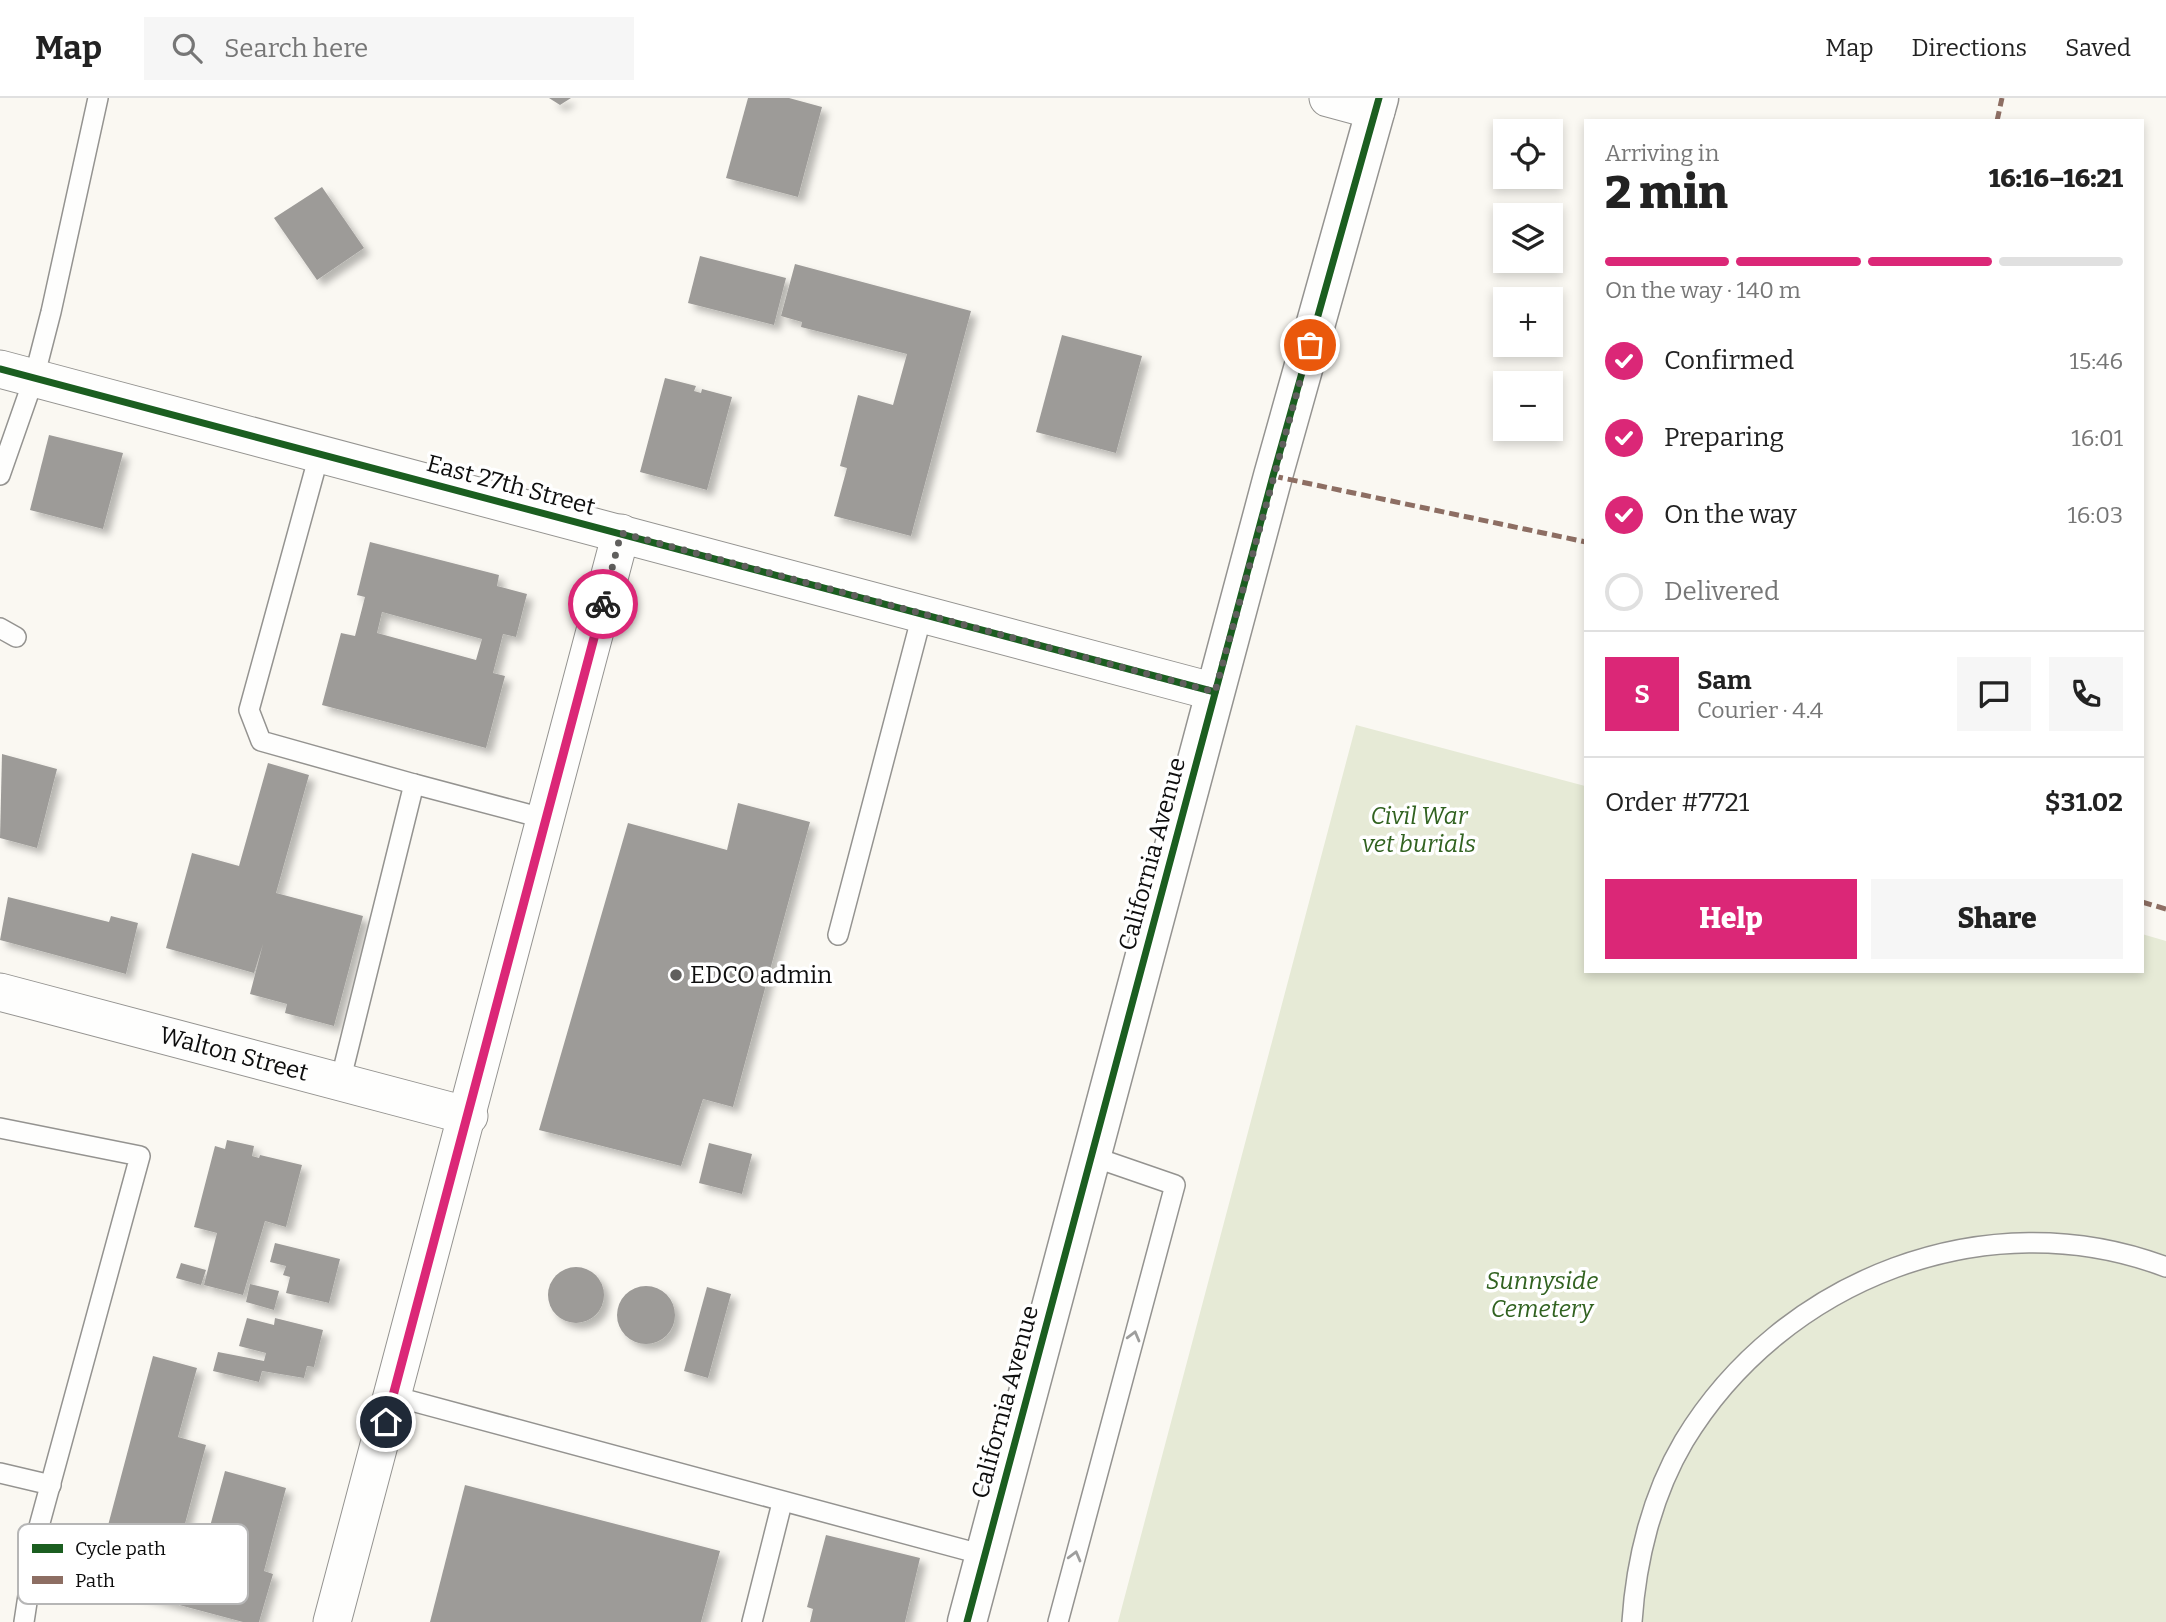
<!DOCTYPE html>
<meta charset="utf-8">
<style>
body{margin:0;font-family:Bitter,serif;background:#f6f6f6;color:#222;height:100vh;display:flex;flex-direction:column;font-size:26px;white-space:nowrap}
*{box-sizing:border-box;margin:0}
p{font-size:23px;color:#767676}
.icon{flex:none;width:38px;height:38px;fill:none;stroke:currentColor;stroke-width:2;stroke-linecap:round;stroke-linejoin:round}
.map{position:relative;flex:1;overflow:hidden}
.details{position:absolute;left:1584px;top:21px;width:560px;height:854px;display:flex;flex-direction:column;background:#fff;border-radius:0px;box-shadow:0 4px 10px #0003}
.details>*{flex:none}
.tools{position:absolute;left:1493px;top:21px;display:grid;gap:14px}
.tools a{display:grid;place-items:center;width:70px;height:70px;border-radius:0px;background:#fff;box-shadow:0 4px 10px #0003;font-size:35px}
.pin{position:absolute;display:grid;place-items:center;width:60px;height:60px;color:#fff;margin:-30px;border:4px solid #fff;border-radius:50%;box-shadow:0 2px 7px #0007}
.courier{position:absolute;display:grid;place-items:center;width:70px;height:70px;margin:-35px;border:5px solid #db2777;border-radius:50%;background:#fff;color:#222;box-shadow:0 2px 9px #0007}
.summary em{font-style:normal;font-weight:800}
.summary div{display:flex;flex-direction:column-reverse}
.summary{display:flex;align-items:center;justify-content:space-between;height:119px;padding:0 21px}
h1{font-size:46px;font-weight:800;line-height:52px}
.bar{display:grid;grid-template-columns:repeat(4,1fr);gap:10px 7px;align-content:center;height:84px;padding:0 21px}
.bar i{height:9px;border-radius:5px;background:#e0e0e0}
.bar .selected{background:#db2777}
.bar p{grid-column:span 4}
.line{display:flex;align-items:center;gap:18px;padding:0 21px;border-top:2px solid #e0e0e0}
.line div{flex:1}
.round{display:grid;place-items:center;flex:none;width:74px;height:74px;border-radius:0px;background:#f6f6f6}
ol{padding:0 21px;list-style:none}
li{display:flex;align-items:center;gap:21px;height:77px}
li p{margin-inline-start:auto}
li .icon{padding:7px;border-radius:50%;background:#db2777;color:#fff;stroke-width:4}
li:last-child{color:#767676}
li i{width:38px;height:38px;border:4px solid #e0e0e0;border-radius:50%}
.button{display:flex;gap:14px;margin-top:auto;padding:14px 21px}
.button a{flex:1;height:80px;border-radius:0px;background:#db2777;color:#fff;font-size:28px;font-weight:800;line-height:80px;text-align:center}
.button a+a{background:#f6f6f6;color:#222}
header{display:flex;align-items:center;gap:42px;box-sizing:border-box;height:98px;padding:0 35px;background:#fff;border-bottom:2px solid #e0e0e0}
header strong{font-size:33px}
nav{display:flex;gap:38px;margin-inline-start:auto;font-size:24px}
.search{width:490px;height:63px;background:#f6f6f6;display:flex;align-items:center;gap:18px;box-sizing:border-box;padding:0 24px;border-radius:0px;color:#767676;font-size:26px}
.map>svg:first-child{display:block}
.cemetery{fill:#e6ead6}
.building{fill:#9d9b98;fill-rule:evenodd;filter:url(#shadow)}
.lines{fill:none;stroke-linecap:round;stroke-linejoin:round}
.service-casing{stroke:#949390;stroke-width:22}
.minor-casing{stroke:#949390;stroke-width:39}
.tertiary-casing{stroke:#949390;stroke-width:41}
.service{stroke:#fefefd;stroke-width:19}
.minor{stroke:#fefefd;stroke-width:37}
.tertiary{stroke:#fefefd;stroke-width:38}
.quiet{stroke:#8d6e63;stroke-width:5;stroke-dasharray:10 5;stroke-linecap:butt}
.cycleway-casing{stroke:#fff;stroke-width:11}
.cycleway{stroke:#1b5e20;stroke-width:7}
.oneway{stroke:#9e9e9d}
.done{stroke:#605f5d;stroke-width:7;stroke-dasharray:0 12.6}
.route{stroke:#db2777;stroke-width:9}
.poi-dot{fill:#605f5d;stroke:#fff;stroke-width:2.5}
.labels{text-anchor:middle;stroke-width:7;stroke-linejoin:round;paint-order:stroke}
.street-label{font-size:24px;fill:#0d0d0d;stroke:#fff}
.park-label{font-size:24px;font-style:italic;fill:#316220;stroke:#fff}
.poi-label{font-size:24px;fill:#0d0d0d;stroke:#fff;text-anchor:start}
.key{fill:#fff;stroke:#b6b6b6;stroke-width:2}
.key-label{font-size:19px;fill:#0d0d0d}
</style>
<header>
<strong>Map</strong>
<div class="search"><svg class="icon" aria-label="search" viewBox="0 0 24 24"><circle cx="10" cy="10" r="6"/><path d="M15 15l6 6"/></svg>Search here</div>
<nav><a>Map</a><a>Directions</a><a>Saved</a></nav>
</header>
<div class="map">
<svg width="2166" height="1524" viewBox="0 0 2166 1524">
<defs>
<filter id="shadow"><feDropShadow dx="6" dy="6" stdDeviation="3.5" flood-color="#0004"/></filter>
</defs>
<rect width="100%" height="100%" fill="#faf8f2"/>
<polygon class="cemetery" points="1356,627 1585,688 1586,873 2142,873 2142,836 2166,843 2166,1524 1118,1524"/>
<g class="building">
<polygon points="549,0 571,0 560,7"/>
<polygon points="748,0 789,0 822,9 798,99 726,80"/>
<polygon points="322,89 364,150 317,182 274,120"/>
<polygon points="700,158 786,180 774,227 688,205"/>
<polygon points="795,166 971,213 911,438 834,418 847,370 840,368 858,297 893,307 907,256 801,229 802,224 781,218"/>
<polygon points="1062,237 1142,258 1116,355 1036,334"/>
<polygon points="665,280 696,288 694,293 701,295 702,291 732,299 707,392 640,374"/>
<polygon points="49,337 123,355 103,431 30,412"/>
<path d="M370,444L499,477L497,488L527,496L516,539L503,536L493,575L505,578L486,650L322,607L341,535L355,538L365,499L357,497ZM382,514L482,541L476,562L377,535Z"/>
<polygon points="2,656 57,671 37,750 0,740"/>
<polygon points="268,665 309,677 276,795 363,818 334,928 285,915 287,906 250,896 263,846 254,875 166,850 192,755 239,768"/>
<polygon points="738,705 810,724 733,1009 703,1001 681,1068 539,1032 628,725 727,752"/>
<polygon points="8,799 109,824 111,818 138,825 126,876 0,842"/>
<polygon points="227,1042 254,1048 252,1058 259,1060 260,1057 302,1067 286,1129 265,1123 243,1197 204,1187 217,1135 194,1129 215,1048 225,1051"/>
<polygon points="709,1045 752,1056 742,1096 699,1085"/>
<polygon points="275,1145 340,1161 329,1205 286,1195 290,1179 283,1177 286,1168 270,1164"/>
<polygon points="181,1165 206,1172 201,1187 176,1180"/>
<circle cx="576" cy="1197" r="28"/>
<polygon points="250,1186 279,1193 274,1212 246,1204"/>
<circle cx="646" cy="1217" r="29"/>
<polygon points="707,1189 731,1196 708,1280 684,1273"/>
<polygon points="247,1220 274,1227 275,1220 323,1232 314,1269 307,1268 304,1280 262,1273 259,1284 213,1273 218,1254 264,1263 266,1255 239,1248"/>
<polygon points="153,1258 197,1270 178,1339 206,1347 178,1452 202,1458 225,1373 286,1390 264,1473 273,1476 259,1524 243,1524 93,1484"/>
<polygon points="465,1387 720,1453 701,1524 430,1524"/>
<polygon points="826,1437 920,1460 905,1524 810,1524 813,1511 807,1509"/>
</g>
<g class="lines">
<defs>
<g id="service">
<polyline points="319,357 249,612 261,643 414,686"/>
<polyline points="0,377 34,280 51,214 98,0"/>
<polyline points="0,530 16,539"/>
<polyline points="838,837 922,517"/>
<polyline points="340,984 414,686 546,721"/>
<polyline points="0,1030 140,1058 38,1432 24,1524"/>
<polyline points="393,1298 984,1457"/>
<polyline points="0,1375 51,1387"/>
<polyline points="752,1524 782,1405"/>
<polyline points="1058,1524 1175,1087 1091,1058"/>
<path d="M1632,1524C1636,1462 1652,1397 1684,1343C1782,1181 1987,1101 2166,1169"/>
</g>
<g id="minor">
<polyline points="1328,0 1376,13"/>
<polyline points="0,271 1215,594"/>
<path id="s1" d="M0,894L469,1018"/>
<polyline points="332,1524 621,435"/>
</g>
<polyline id="tertiary" points="967,1524 1273,378 1379,0"/>
</defs>
<use href="#service" class="service-casing"/>
<use href="#minor" class="minor-casing"/>
<use href="#tertiary" class="tertiary-casing"/>
<use href="#service" class="service"/>
<use href="#minor" class="minor"/>
<use href="#tertiary" class="tertiary"/>
<g class="quiet">
<polyline points="1997,23 2002,0"/>
<polyline points="1273,378 1586,444"/>
<polyline points="2142,804 2166,811"/>
</g>
<defs>
<g id="cycleway">
<polyline points="0,271 1215,594"/>
<polyline points="967,1524 1273,378 1379,0"/>
</g>
</defs>
<use href="#cycleway" class="cycleway-casing"/>
<use href="#cycleway" class="cycleway"/>
</g>
<defs><path id="oneway-chevron" d="M-2-3.5L2.5 0L-2 3.5" fill="none" stroke-width="1.6" stroke-linecap="round" stroke-linejoin="round" transform="scale(1.75)"/></defs>
<g class="oneway">
<use href="#oneway-chevron" transform="translate(1134 1238) rotate(-75)"/>
<use href="#oneway-chevron" transform="translate(1075 1458) rotate(-75)"/>
</g>
<g class="lines">
<polyline class="done" points="603,506 621,435 1215,594 1310,247"/>
<polyline class="route" points="386,1324 603,506"/>
</g>
<circle class="poi-dot" cx="676" cy="877" r="7"/>
<g class="labels">
<g class="street-label">
<text transform="translate(511 387) rotate(15)" y="8">East 27th Street</text>
<text transform="translate(1152 756) rotate(-75)" y="8">California Avenue</text>
<text dy="8" stroke="none"><textPath href="#s1" startOffset="242">Walton Street</textPath></text>
<text transform="translate(1005 1304) rotate(-75)" y="8">California Avenue</text>
</g>
<g class="park-label">
<text x="1419" y="726">Civil War<tspan x="1419" dy="28">vet burials</tspan></text>
<text x="1542" y="1191">Sunnyside<tspan x="1542" dy="28">Cemetery</tspan></text>
</g>
<g class="poi-label">
<text x="690" y="885">EDCO admin</text>
</g>
</g>
<rect x="18" y="1426" width="230" height="80" rx="10" class="key"/>
<rect x="32" y="1446" width="31" height="9" fill="#1b5e20"/>
<rect x="32" y="1478" width="31" height="8" fill="#8d6e63"/>
<g class="key-label">
<text x="75" y="1457">Cycle path</text>
<text x="75" y="1489">Path</text>
</g>
</svg>
<div class="tools">
<a><svg class="icon" aria-label="locate" viewBox="0 0 24 24"><circle cx="12" cy="12" r="6"/><path d="M12 2v4M12 18v4M2 12h4M18 12h4"/></svg></a>
<a><svg class="icon" aria-label="layers" viewBox="0 0 24 24"><path d="M12 4l9 5-9 5-9-5zM3 14l9 5 9-5"/></svg></a>
<a>+</a>
<a>−</a>
</div>
<div class="pin" style="left:1310px;top:247px;background:#ea580c"><svg class="icon" aria-label="bag" viewBox="0 0 24 24"><path d="M5 8h14l-1 12H6zM9 8a3 3 0 0 1 6 0"/></svg></div>
<div class="pin" style="left:386px;top:1324px;background:#1f2937"><svg class="icon" aria-label="home" viewBox="0 0 24 24"><path d="M3 11l9-7 9 7M6 9v11h12V9"/></svg></div>
<div class="courier" style="left:603px;top:506px"><svg class="icon" aria-label="bike" viewBox="0 0 24 24"><circle cx="6" cy="16" r="4"/><circle cx="18" cy="16" r="4"/><path d="M6 16l4-8h5l3 8M10 8l3 8H6M13 5h3"/></svg></div>
<section class="details">
<div class="summary"><div><h1>2 min</h1><p>Arriving in</p></div><em>16:16–16:21</em></div>
<div class="bar"><i class="selected"></i><i class="selected"></i><i class="selected"></i><i></i><p>On the way · 140 m</p></div>
<ol>
<li><svg class="icon" aria-label="check" viewBox="0 0 24 24"><path d="M5 12l5 5 9-10"/></svg>Confirmed<p>15:46</p></li>
<li><svg class="icon" aria-label="check" viewBox="0 0 24 24"><path d="M5 12l5 5 9-10"/></svg>Preparing<p>16:01</p></li>
<li><svg class="icon" aria-label="check" viewBox="0 0 24 24"><path d="M5 12l5 5 9-10"/></svg>On the way<p>16:03</p></li>
<li><i></i>Delivered</li>
</ol>
<div class="line" style="height:126px"><b class="round" style="background:#db2777;color:#fff">S</b><div><b>Sam</b><p>Courier · 4.4</p></div><a class="round"><svg class="icon" aria-label="chat" viewBox="0 0 24 24"><path d="M4 5h16v11H9l-5 4z"/></svg></a><a class="round"><svg class="icon" aria-label="phone" viewBox="0 0 24 24"><path d="M5 4h4l2 5-3 2q2 4 5 5l2-3 5 2v4C11 20 4 13 5 4z"/></svg></a></div>
<div class="line" style="height:91px"><div>Order #7721</div><b>$31.02</b></div>
<div class="button"><a>Help</a><a>Share</a></div>
</section>
</div>
